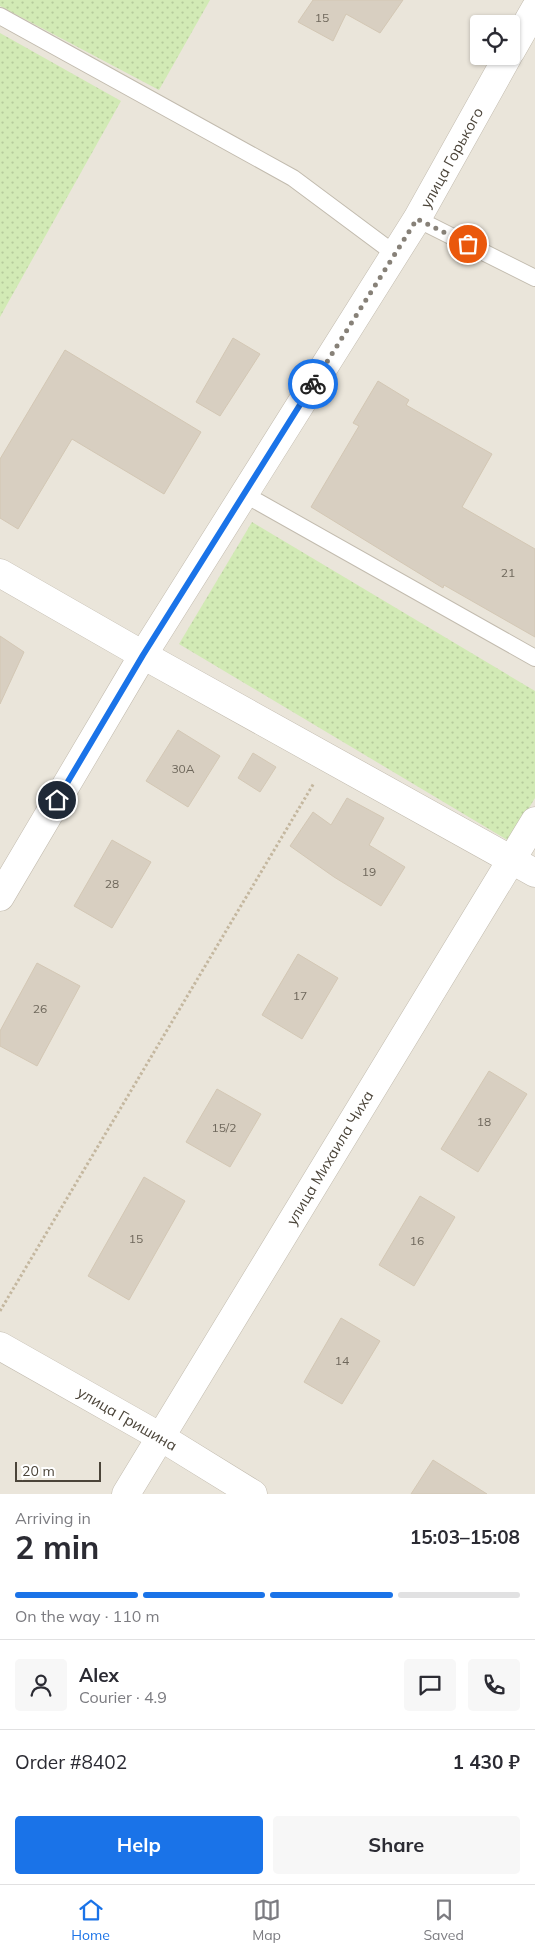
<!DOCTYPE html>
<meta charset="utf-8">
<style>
body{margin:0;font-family:Mulish,sans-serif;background:#f7f7f7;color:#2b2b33;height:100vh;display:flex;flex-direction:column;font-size:19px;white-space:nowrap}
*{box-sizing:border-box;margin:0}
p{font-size:16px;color:#7c7c81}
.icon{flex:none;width:28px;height:28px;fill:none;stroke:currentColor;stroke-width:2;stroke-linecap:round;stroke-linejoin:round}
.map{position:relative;height:1494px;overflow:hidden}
.side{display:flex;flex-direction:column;background:#fff;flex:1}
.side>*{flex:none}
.controls{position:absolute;left:470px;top:15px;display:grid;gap:10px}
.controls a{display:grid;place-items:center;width:50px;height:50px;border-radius:5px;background:#fff;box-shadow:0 1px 4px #0004;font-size:25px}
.scale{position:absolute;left:15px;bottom:12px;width:86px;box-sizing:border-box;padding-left:5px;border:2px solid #4b4439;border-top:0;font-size:14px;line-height:18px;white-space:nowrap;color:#4b4439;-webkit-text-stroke:4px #fff;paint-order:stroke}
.pin{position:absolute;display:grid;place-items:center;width:42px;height:42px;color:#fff;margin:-21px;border:2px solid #fff;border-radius:50%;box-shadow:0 1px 5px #0007}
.courier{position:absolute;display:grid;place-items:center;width:50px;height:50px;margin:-25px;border:4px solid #1a73e8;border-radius:50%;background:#fff;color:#222;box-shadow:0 1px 6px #0007}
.head em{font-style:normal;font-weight:700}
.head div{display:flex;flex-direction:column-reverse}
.head{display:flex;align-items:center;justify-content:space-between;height:85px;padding:0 15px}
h1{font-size:32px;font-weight:700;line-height:38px}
.bar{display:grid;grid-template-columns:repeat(4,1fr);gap:8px 5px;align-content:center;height:60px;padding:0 15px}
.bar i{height:6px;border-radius:4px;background:#e1e1e2}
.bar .current{background:#1a73e8}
.bar p{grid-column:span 4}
.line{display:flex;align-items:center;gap:12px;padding:0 15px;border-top:1px solid #e1e1e2}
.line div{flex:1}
.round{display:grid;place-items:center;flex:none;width:52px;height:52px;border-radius:5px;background:#f7f7f7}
.primary-button{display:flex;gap:10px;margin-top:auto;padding:10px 15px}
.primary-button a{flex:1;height:58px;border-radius:5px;background:#1a73e8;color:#fff;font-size:20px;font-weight:700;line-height:58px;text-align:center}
.primary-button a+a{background:#f7f7f7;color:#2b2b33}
.dock{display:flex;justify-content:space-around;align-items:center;height:70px;border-top:1px solid #e1e1e2;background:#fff;font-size:14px;color:#7c7c81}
.dock a{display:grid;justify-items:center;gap:2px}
.dock .current{color:#1a73e8}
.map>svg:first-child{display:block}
.residential{fill:#eae5da;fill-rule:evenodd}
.park{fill:url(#park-dots)}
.building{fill:#d8cfc1;stroke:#d3c7b4}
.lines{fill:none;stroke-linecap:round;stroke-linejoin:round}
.service-casing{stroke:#c2bbae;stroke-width:18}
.minor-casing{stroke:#c2bbae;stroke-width:29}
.tertiary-casing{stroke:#c2bbae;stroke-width:29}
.path{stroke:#c4b79f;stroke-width:3;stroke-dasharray:2.5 2.5;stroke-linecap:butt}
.service{stroke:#fff;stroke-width:16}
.minor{stroke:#fff;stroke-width:28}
.tertiary{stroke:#fff;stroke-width:28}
.done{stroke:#878178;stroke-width:5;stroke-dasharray:0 9}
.route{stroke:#1a73e8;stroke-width:6}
.labels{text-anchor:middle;stroke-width:5;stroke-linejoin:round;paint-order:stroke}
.number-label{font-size:12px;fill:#6e675b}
.street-label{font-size:15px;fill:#4b4439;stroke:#fff}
</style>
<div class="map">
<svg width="535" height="1494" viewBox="0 0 535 1494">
<defs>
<pattern id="park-dots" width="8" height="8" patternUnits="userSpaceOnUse" patternTransform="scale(1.25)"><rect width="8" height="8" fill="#d2eab5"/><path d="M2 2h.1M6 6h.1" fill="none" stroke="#b6ca9c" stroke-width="1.8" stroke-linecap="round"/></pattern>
</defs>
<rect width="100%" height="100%" fill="#f6f3ec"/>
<path class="residential" d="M0,0H535V1494H0ZM479,24H511V56H479Z"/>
<g class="park">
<polygon points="0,0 210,0 159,90 0,6"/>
<polygon points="0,33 121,101 0,317"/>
<polygon points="252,522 535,691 535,798 509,841 179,644"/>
</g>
<g class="building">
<polygon points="313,0 403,0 380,33 346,14 333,41 298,22"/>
<polygon points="233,338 260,354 220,416 196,402"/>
<polygon points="65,350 201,432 164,494 72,439 18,529 0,518 0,459"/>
<polygon points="378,381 409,400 406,405 492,454 462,507 535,549 535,637 444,585 443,588 311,507 359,426 353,423"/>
<polygon points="0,636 24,652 0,704"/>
<polygon points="178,730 220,756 188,807 146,781"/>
<polygon points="253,753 276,767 260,792 238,778"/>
<polygon points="347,798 384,818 369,845 405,867 381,906 334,877 290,846 313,812 331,825"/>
<polygon points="112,840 151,862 112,928 74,906"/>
<polygon points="298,954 338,978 302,1039 262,1015"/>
<polygon points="37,963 80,986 37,1066 0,1046 0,1031"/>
<polygon points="489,1071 527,1094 478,1172 441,1149"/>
<polygon points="217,1089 261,1114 230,1167 186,1142"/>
<polygon points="144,1177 185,1201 129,1300 88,1276"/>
<polygon points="420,1196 455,1217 414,1286 379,1265"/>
<polygon points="341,1318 380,1341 342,1404 304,1382"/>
<polygon points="433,1460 487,1494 411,1494"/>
</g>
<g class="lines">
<defs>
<g id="service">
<polyline points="0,16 293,178 395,254"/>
<polyline points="417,219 535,278"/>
<polyline points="244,494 535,658"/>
</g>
<g id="minor">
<polyline points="511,51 535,9"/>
<polyline points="0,573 143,655 535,873"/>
<polyline points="0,897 143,655 417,219 508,56"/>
<polyline points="126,1494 535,821"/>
</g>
<polyline id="tertiary" points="0,1346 159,1436 253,1494"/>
</defs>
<use href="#service" class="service-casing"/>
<use href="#minor" class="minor-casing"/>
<use href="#tertiary" class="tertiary-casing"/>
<polyline class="path" points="0,1311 314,783"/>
<use href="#service" class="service"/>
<use href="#minor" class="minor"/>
<use href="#tertiary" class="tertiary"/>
</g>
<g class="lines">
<polyline class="done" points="313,384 417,219 468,244"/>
<polyline class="route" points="57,800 143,655 313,384"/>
</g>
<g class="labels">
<g class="number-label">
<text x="322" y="22">15</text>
<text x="508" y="577">21</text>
<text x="183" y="773">30А</text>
<text x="369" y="876">19</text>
<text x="112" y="888">28</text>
<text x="300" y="1000">17</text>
<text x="40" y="1013">26</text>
<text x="484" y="1126">18</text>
<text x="224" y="1132">15/2</text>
<text x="136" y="1243">15</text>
<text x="417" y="1245">16</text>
<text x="342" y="1365">14</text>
</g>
<g class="street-label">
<text transform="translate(452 158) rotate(-61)" y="5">улица Горького</text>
<text transform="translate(330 1158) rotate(-59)" y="5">улица Михаила Чиха</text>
<text transform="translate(127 1419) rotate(30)" y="5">улица Гришина</text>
</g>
</g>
</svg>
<div class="controls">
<a><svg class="icon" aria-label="locate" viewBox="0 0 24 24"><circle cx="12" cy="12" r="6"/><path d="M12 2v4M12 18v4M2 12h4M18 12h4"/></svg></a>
</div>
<div class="scale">20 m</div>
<div class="pin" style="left:468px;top:244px;background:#ea580c"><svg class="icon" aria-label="bag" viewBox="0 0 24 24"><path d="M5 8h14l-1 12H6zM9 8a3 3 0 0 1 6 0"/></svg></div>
<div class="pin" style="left:57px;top:800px;background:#1f2937"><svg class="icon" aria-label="home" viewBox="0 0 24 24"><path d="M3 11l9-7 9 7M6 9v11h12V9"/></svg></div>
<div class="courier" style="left:313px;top:384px"><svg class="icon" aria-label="bike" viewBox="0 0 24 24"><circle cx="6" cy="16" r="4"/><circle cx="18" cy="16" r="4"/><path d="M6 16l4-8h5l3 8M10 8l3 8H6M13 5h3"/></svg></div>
</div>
<section class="side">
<div class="head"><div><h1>2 min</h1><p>Arriving in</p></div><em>15:03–15:08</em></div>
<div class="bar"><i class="current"></i><i class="current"></i><i class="current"></i><i></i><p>On the way · 110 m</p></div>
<div class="line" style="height:90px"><a class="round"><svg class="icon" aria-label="person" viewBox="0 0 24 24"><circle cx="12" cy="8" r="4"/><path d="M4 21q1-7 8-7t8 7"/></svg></a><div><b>Alex</b><p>Courier · 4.9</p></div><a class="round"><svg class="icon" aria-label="chat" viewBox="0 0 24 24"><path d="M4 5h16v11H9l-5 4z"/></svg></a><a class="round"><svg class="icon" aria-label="phone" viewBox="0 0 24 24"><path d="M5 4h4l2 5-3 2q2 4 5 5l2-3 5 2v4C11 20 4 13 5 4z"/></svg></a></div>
<div class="line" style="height:65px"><div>Order #8402</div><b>1 430 ₽</b></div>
<div class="primary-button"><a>Help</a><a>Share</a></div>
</section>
<nav class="dock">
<a class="current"><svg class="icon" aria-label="home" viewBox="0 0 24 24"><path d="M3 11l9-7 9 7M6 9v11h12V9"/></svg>Home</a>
<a><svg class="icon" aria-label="map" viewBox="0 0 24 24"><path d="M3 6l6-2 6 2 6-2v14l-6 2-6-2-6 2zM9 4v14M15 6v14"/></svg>Map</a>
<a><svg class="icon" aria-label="saved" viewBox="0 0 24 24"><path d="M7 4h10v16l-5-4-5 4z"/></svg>Saved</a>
</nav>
